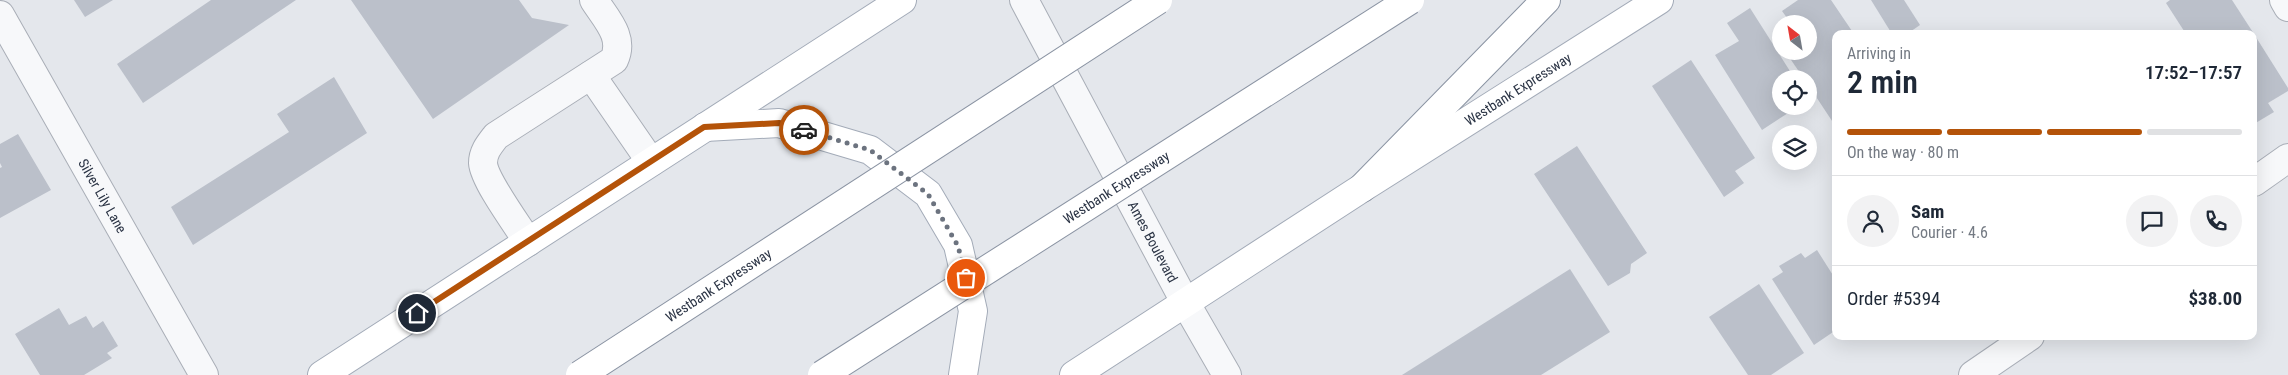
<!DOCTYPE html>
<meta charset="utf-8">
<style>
body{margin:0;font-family:"Roboto Condensed",sans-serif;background:#f2f2f3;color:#1f2937;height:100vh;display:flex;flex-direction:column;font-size:19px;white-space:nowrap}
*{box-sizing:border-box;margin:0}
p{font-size:16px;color:#747a83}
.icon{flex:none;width:28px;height:28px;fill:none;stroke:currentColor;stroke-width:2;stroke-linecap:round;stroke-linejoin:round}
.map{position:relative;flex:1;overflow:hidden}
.drawer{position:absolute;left:1832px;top:30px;width:425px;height:310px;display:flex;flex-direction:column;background:#fff;border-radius:10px;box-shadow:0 5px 20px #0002}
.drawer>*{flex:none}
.needle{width:32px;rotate:329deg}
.fabs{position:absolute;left:1772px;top:15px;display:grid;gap:10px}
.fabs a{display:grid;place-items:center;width:45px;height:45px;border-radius:50%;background:#fff;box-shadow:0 5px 20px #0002;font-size:25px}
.pin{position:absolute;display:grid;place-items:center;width:42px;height:42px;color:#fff;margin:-21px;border:2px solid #fff;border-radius:50%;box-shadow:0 1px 5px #0007}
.courier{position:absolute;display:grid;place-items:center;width:50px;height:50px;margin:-25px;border:4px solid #b45309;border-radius:50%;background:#fff;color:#222;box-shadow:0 1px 6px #0007}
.head em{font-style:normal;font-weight:600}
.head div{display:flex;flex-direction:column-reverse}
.head{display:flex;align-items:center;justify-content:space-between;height:85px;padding:0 15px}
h1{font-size:32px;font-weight:600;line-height:38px}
.bar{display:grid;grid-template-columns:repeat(4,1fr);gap:8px 5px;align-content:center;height:60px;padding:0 15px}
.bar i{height:6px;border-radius:4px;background:#e0e1e3}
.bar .selected{background:#b45309}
.bar p{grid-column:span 4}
.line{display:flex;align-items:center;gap:12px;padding:0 15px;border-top:1px solid #e0e1e3}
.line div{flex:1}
.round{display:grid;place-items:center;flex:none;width:52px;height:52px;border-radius:26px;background:#f2f2f3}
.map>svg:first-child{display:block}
.building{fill:#bbc0ca}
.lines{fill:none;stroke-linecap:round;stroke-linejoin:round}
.minor-casing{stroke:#a9aeb7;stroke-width:30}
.major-casing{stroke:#a3abb8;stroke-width:30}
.highway-casing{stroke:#8b94a3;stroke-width:30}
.minor{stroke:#f7f8fa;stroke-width:28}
.major{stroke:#fff;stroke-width:28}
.highway{stroke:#fff;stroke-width:28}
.highway-bridge-casing{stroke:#8b94a3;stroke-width:30;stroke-linecap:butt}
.highway-bridge{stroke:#fff;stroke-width:28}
.done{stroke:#6c737f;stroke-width:5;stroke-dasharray:0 9}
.route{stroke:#b45309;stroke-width:6}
.labels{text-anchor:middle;stroke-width:4;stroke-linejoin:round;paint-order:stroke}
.street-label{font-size:14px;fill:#2b3445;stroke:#f4f6f9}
</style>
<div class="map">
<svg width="2288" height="375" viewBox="0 0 2288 375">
<rect width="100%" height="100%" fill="#e4e7ec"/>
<g class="building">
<polygon points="74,0 113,0 85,17"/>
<polygon points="211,0 296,0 143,103 117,64"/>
<polygon points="351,0 519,0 532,18 569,25 433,119"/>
<polygon points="1798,0 1831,0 1854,34 1836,34 1836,127 1809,86 1809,79 1804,79 1785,51 1809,51 1809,24 1788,24 1790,22 1782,11"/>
<polygon points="1871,0 1904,0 1920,25 1907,34 1892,34"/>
<polygon points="2170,0 2232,0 2254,34 2186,34 2166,3"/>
<polygon points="1750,8 1795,79 1781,79 1781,106 1799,106 1762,130 1715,55 1739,41 1727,23"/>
<polygon points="1781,28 1781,46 1773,34"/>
<polygon points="2254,34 2288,88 2288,91 2268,103 2274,112 2254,124"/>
<polygon points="1691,60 1755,158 1735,171 1744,183 1724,197 1652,86"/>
<polygon points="334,77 367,133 193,245 171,207 289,132 277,114"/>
<polygon points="18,134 51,190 0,218 0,168 2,167 0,163 0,144"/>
<polygon points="1577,146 1647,253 1631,264 1630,273 1608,286 1534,174"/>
<polygon points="1817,250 1836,280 1836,330 1814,345 1772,279 1783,272 1779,266 1801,253 1805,258"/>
<polygon points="1570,269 1610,332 1541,375 1402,375"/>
<polygon points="1759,284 1804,353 1771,375 1748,375 1709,317"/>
<polygon points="59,308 69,325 86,316 93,328 103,321 118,346 107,353 112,358 84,375 40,375 15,334"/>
</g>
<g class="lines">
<defs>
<g id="minor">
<path id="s1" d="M1024,0L1185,302L1227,375"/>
<polyline points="2284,0 2288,7"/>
<path id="s2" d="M0,15L204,375"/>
<polyline points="591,75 651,162"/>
<polyline points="2254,182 2288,158"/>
<path d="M528,242C518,226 484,180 483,163C483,152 489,145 496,136L614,60C625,37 606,19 594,0"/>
<polyline points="1973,375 2030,336"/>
</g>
<g id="major">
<polyline points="705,127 779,123 870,150 928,194 958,245 973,311 963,375"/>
<polyline points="322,375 902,0"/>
<path id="s3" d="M1074,375L1362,188L1659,0"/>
</g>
<polyline id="highway" points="1362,188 1546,0"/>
</defs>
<use href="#minor" class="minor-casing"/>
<use href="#major" class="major-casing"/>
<use href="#highway" class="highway-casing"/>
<use href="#minor" class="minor"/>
<use href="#major" class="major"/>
<use href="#highway" class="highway"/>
<defs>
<g id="highway-bridge">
<path id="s4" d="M580,375L1158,0"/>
<path id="s5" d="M822,375L1410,0"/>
</g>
</defs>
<use href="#highway-bridge" class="highway-bridge-casing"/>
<use href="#highway-bridge" class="highway-bridge"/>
</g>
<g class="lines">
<polyline class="done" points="804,130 870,150 928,194 958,246 966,278"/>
<polyline class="route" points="417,313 704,127 779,123 804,130"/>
</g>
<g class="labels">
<g class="street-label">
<text dy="5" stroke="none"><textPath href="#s3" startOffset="528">Westbank Expressway</textPath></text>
<text dy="5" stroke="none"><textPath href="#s5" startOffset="349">Westbank Expressway</textPath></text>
<text dy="5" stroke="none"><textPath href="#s2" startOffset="208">Silver Lily Lane</textPath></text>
<text dy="5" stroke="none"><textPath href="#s1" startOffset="274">Ames Boulevard</textPath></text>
<text dy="5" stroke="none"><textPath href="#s4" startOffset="165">Westbank Expressway</textPath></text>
</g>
</g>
</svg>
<div class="fabs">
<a><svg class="needle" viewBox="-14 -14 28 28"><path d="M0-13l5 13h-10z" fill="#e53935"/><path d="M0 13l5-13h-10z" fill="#747a83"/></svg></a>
<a><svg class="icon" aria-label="locate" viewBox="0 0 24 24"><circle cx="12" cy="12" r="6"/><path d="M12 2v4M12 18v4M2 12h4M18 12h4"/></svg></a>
<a><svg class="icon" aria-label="layers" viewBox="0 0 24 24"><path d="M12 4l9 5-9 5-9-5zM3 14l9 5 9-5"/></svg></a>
</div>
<div class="pin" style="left:966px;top:278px;background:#ea580c"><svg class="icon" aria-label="bag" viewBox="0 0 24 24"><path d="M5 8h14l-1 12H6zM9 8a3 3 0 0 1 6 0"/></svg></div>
<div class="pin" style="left:417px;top:313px;background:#1f2937"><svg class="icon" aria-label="home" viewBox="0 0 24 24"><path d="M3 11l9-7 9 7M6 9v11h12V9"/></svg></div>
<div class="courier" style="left:804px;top:130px"><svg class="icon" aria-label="car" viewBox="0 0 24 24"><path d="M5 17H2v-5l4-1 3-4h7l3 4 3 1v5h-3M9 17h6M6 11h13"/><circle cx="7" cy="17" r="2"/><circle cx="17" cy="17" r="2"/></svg></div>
<section class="drawer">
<div class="head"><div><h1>2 min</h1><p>Arriving in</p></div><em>17:52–17:57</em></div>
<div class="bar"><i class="selected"></i><i class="selected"></i><i class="selected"></i><i></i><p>On the way · 80 m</p></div>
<div class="line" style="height:90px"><a class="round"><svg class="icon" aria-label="person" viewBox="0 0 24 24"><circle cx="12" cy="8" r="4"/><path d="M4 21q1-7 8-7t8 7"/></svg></a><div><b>Sam</b><p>Courier · 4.6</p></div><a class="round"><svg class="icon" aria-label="chat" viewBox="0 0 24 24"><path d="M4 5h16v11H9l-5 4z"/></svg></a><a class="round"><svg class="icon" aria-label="phone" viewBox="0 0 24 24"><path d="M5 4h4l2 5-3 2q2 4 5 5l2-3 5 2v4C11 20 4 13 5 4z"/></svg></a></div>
<div class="line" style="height:65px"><div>Order #5394</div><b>$38.00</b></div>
</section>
</div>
